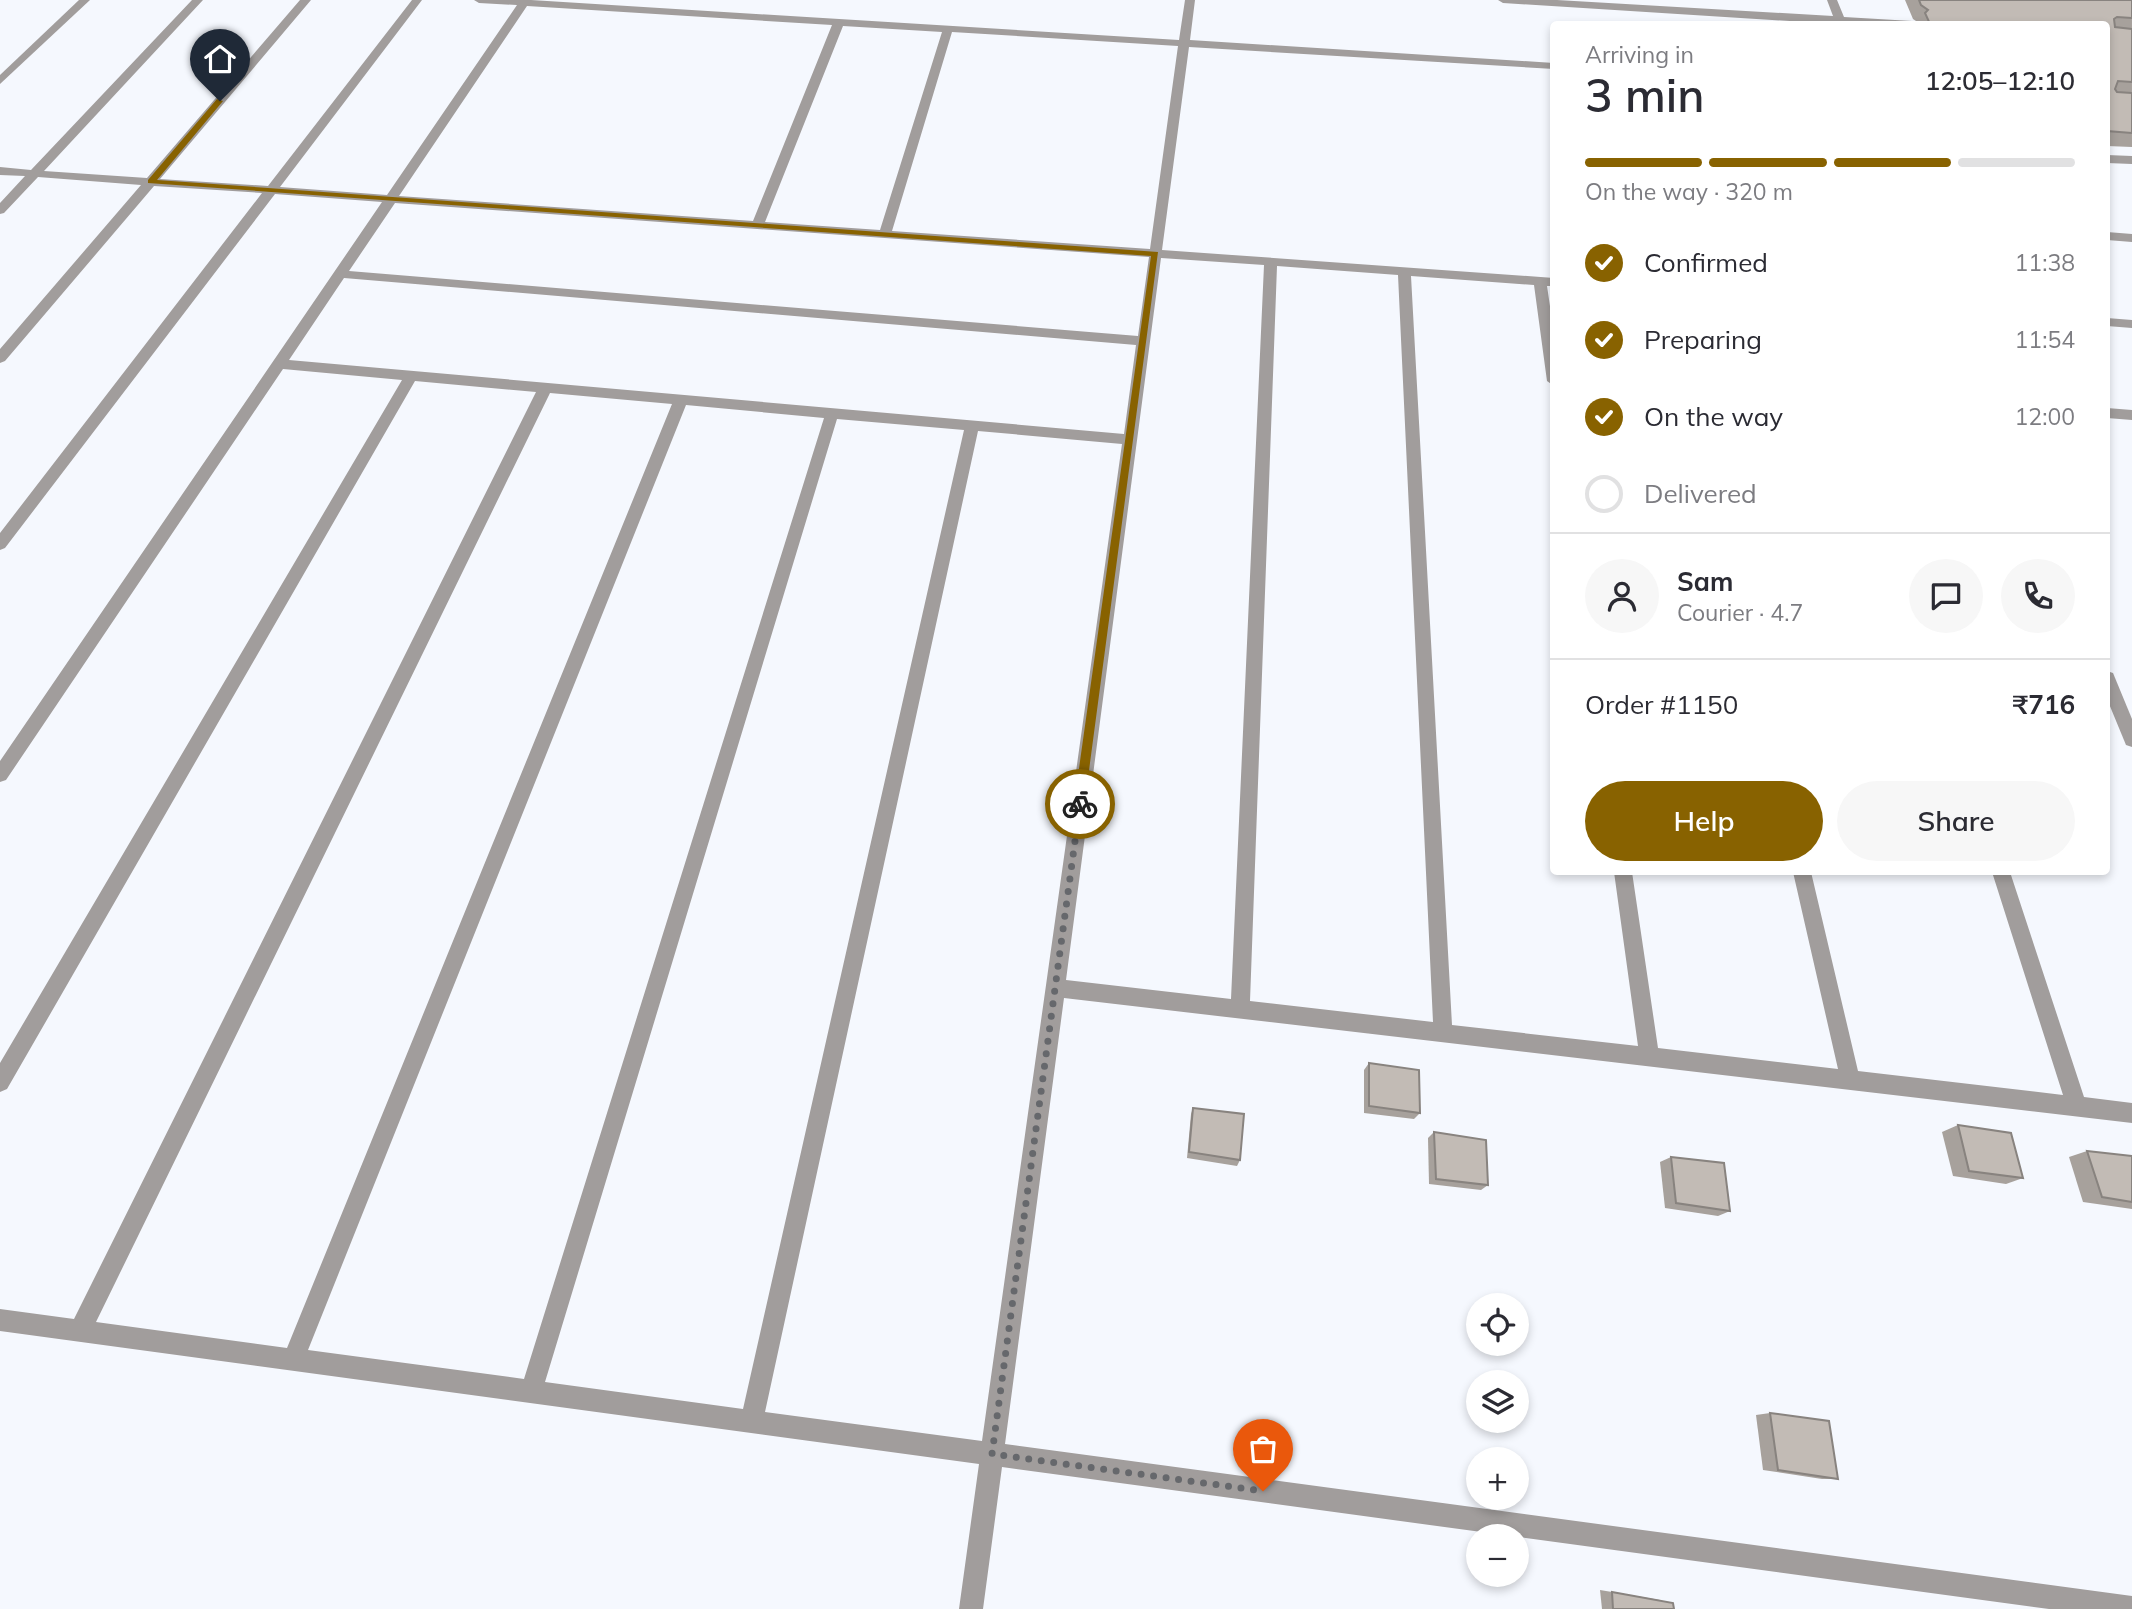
<!DOCTYPE html>
<meta charset="utf-8">
<style>
body{margin:0;font-family:Mulish,sans-serif;background:#f7f7f7;color:#2b2b33;height:100vh;display:flex;flex-direction:column;font-size:26px;white-space:nowrap}
*{box-sizing:border-box;margin:0}
p{font-size:23px;color:#7c7c81}
.icon{flex:none;width:38px;height:38px;fill:none;stroke:currentColor;stroke-width:2;stroke-linecap:round;stroke-linejoin:round}
.map{position:relative;flex:1;overflow:hidden}
.panel{position:absolute;left:1550px;top:21px;width:560px;height:854px;display:flex;flex-direction:column;background:#fff;border-radius:7px;box-shadow:0 4px 10px #0003}
.panel>*{flex:none}
.fabs{position:absolute;left:1466px;top:1293px;display:grid;gap:14px}
.fabs a{display:grid;place-items:center;width:63px;height:63px;border-radius:50%;background:#fff;box-shadow:0 4px 10px #0003;font-size:35px}
.pin{position:absolute;display:grid;place-items:center;width:60px;height:60px;color:#fff;margin:-72px -30px;border-radius:50% 50% 50% 0;rotate:-45deg;box-shadow:0 0 7px #0007}
.pin .icon{rotate:45deg}
.courier{position:absolute;display:grid;place-items:center;width:70px;height:70px;margin:-35px;border:5px solid #886200;border-radius:50%;background:#fff;color:#222;box-shadow:0 2px 9px #0007}
.headline em{font-style:normal;font-weight:600}
.headline div{display:flex;flex-direction:column-reverse}
.headline{display:flex;align-items:center;justify-content:space-between;height:119px;padding:0 35px}
h1{font-size:46px;font-weight:600;line-height:52px}
.bar{display:grid;grid-template-columns:repeat(4,1fr);gap:10px 7px;align-content:center;height:84px;padding:0 35px}
.bar i{height:9px;border-radius:5px;background:#e1e1e2}
.bar .on{background:#886200}
.bar p{grid-column:span 4}
.line{display:flex;align-items:center;gap:18px;padding:0 35px;border-top:2px solid #e1e1e2}
.line div{flex:1}
.round{display:grid;place-items:center;flex:none;width:74px;height:74px;border-radius:37px;background:#f7f7f7}
ol{padding:0 35px;list-style:none}
li{display:flex;align-items:center;gap:21px;height:77px}
li p{margin-inline-start:auto}
li .icon{padding:7px;border-radius:50%;background:#886200;color:#fff;stroke-width:4}
li:last-child{color:#7c7c81}
li i{width:38px;height:38px;border:4px solid #e1e1e2;border-radius:50%}
.primary-button{display:flex;gap:14px;margin-top:auto;padding:14px 35px}
.primary-button a{flex:1;height:80px;border-radius:42px;background:#886200;color:#fff;font-size:28px;font-weight:600;line-height:80px;text-align:center}
.primary-button a+a{background:#f7f7f7;color:#2b2b33}
.map>svg:first-child{display:block}
.lines{fill:none;stroke-linecap:round;stroke-linejoin:round}
.minor{fill:#a19d9c;fill-rule:evenodd}
.wall{fill:#a7a19c}
.building{fill:#c2bbb5;stroke:#88837f;stroke-width:2}
.route{fill:#886200}
.done{stroke:#66686c;stroke-width:7;stroke-dasharray:0 12.6}
</style>
<div class="map">
<svg width="2132" height="1609" viewBox="0 0 2132 1609">
<rect width="100%" height="100%" fill="#f5f8fe"/>
<g class="lines">
<g class="minor">
<polygon points="79,0 90,0 0,84 0,75"/>
<path d="M192,0H203L44,171L147,178L300,0H311L160,179L268,186L412,0H422L280,187L387,195L517,5L479,3L474,0H531L1179,40L1185,0H1195L1190,40L1554,63V69L1189,47L1162,250L1554,278V286H1547L1554,333V386L1547,381L1534,285L1411,276L1452,1025L1638,1046L1614,872H1632L1658,1048L1838,1069L1793,872H1811L1858,1071L2063,1095L1992,872H2010L2084,1097L2132,1103V1123L1064,998L1005,1444L2132,1596V1609H2049L1002,1467L983,1609H959L979,1464L0,1331V1309L74,1319L536,392L415,381L7,1089L0,1092V1063L402,380L283,369L6,780L0,782V761L382,202L275,194L5,548L0,550V533L262,193L154,186L5,361L0,363V349L141,185L38,177L4,213L0,214V203L25,176L0,175V167L31,170ZM527,6L832,25L753,221L399,196ZM843,26L942,32L880,230L765,222ZM952,32L1178,46L1150,249L892,231ZM395,203L1149,257L1138,336L349,271ZM1161,258L1264,265L1231,999L1066,980ZM1277,266L1398,275L1433,1022L1250,1001ZM344,278L1136,345L1124,434L289,360ZM550,393L672,404L287,1348L96,1322ZM686,405L824,418L524,1379L308,1350ZM837,419L964,430L743,1409L545,1382ZM978,431L1122,444L982,1441L765,1412Z"/>
<polygon points="1498,0 1557,0 1833,16 1827,0 1837,0 1844,17 1912,21 1917,24 1837,24 1503,3"/>
<polygon points="2107,155 2132,156 2132,164 2107,163"/>
<polygon points="2107,232 2132,234 2132,242 2107,240"/>
<polygon points="2107,318 2132,320 2132,328 2107,326"/>
<polygon points="2107,408 2132,410 2132,420 2107,418"/>
<polygon points="2107,671 2113,673 2132,719 2132,747 2126,745 2107,699"/>
</g>
</g>
<g class="wall">
<polygon points="1905,0 2132,0 2132,147 2107,146 2107,24 1918,24 1919,23 1913,19"/>
<polygon points="1369,1063 1420,1113 1414,1119 1364,1113 1364,1070"/>
<polygon points="1193,1108 1240,1160 1237,1166 1187,1158 1191,1114"/>
<polygon points="1958,1125 2023,1178 2006,1184 1953,1176 1942,1132"/>
<polygon points="1434,1132 1488,1185 1481,1190 1429,1184 1428,1138"/>
<polygon points="2087,1151 2132,1156 2132,1209 2083,1202 2069,1157"/>
<polygon points="1671,1157 1730,1211 1718,1216 1665,1208 1660,1162"/>
<polygon points="1770,1413 1838,1479 1822,1479 1763,1470 1756,1415"/>
<polygon points="1600,1590 1660,1600 1674,1609 1602,1609"/>
</g>
<g class="building">
<polygon points="1919,0 2132,0 2132,18 2117,17 2114,19 2115,27 2132,29 2132,82 2118,81 2115,89 2117,92 2132,93 2132,133 2107,131 2107,24 1930,24 1925,13 1928,10 1921,5"/>
<polygon points="1369,1063 1419,1070 1420,1113 1369,1106"/>
<polygon points="1193,1108 1244,1114 1240,1160 1189,1152"/>
<polygon points="1958,1125 2011,1133 2023,1178 1969,1171"/>
<polygon points="1434,1132 1486,1140 1488,1185 1436,1179"/>
<polygon points="2087,1151 2132,1156 2132,1202 2102,1197"/>
<polygon points="1671,1157 1724,1163 1730,1211 1676,1203"/>
<polygon points="1770,1413 1829,1421 1838,1479 1778,1470"/>
<polygon points="1612,1592 1673,1603 1674,1609 1613,1609"/>
</g>
<polygon class="route" points="217,99 223,101 157,180 1158,252 1084,808 1076,808 1074,804 1151,256 148,183 148,180"/>
<g class="lines">
<polyline class="done" points="1080,804 992,1454 1263,1491"/>
</g>
</svg>
<div class="fabs">
<a><svg class="icon" aria-label="locate" viewBox="0 0 24 24"><circle cx="12" cy="12" r="6"/><path d="M12 2v4M12 18v4M2 12h4M18 12h4"/></svg></a>
<a><svg class="icon" aria-label="layers" viewBox="0 0 24 24"><path d="M12 4l9 5-9 5-9-5zM3 14l9 5 9-5"/></svg></a>
<a>+</a>
<a>−</a>
</div>
<div class="pin" style="left:1263px;top:1491px;background:#ea580c"><svg class="icon" aria-label="bag" viewBox="0 0 24 24"><path d="M5 8h14l-1 12H6zM9 8a3 3 0 0 1 6 0"/></svg></div>
<div class="pin" style="left:220px;top:101px;background:#1f2937"><svg class="icon" aria-label="home" viewBox="0 0 24 24"><path d="M3 11l9-7 9 7M6 9v11h12V9"/></svg></div>
<div class="courier" style="left:1080px;top:804px"><svg class="icon" aria-label="bike" viewBox="0 0 24 24"><circle cx="6" cy="16" r="4"/><circle cx="18" cy="16" r="4"/><path d="M6 16l4-8h5l3 8M10 8l3 8H6M13 5h3"/></svg></div>
<section class="panel">
<div class="headline"><div><h1>3 min</h1><p>Arriving in</p></div><em>12:05–12:10</em></div>
<div class="bar"><i class="on"></i><i class="on"></i><i class="on"></i><i></i><p>On the way · 320 m</p></div>
<ol>
<li><svg class="icon" aria-label="check" viewBox="0 0 24 24"><path d="M5 12l5 5 9-10"/></svg>Confirmed<p>11:38</p></li>
<li><svg class="icon" aria-label="check" viewBox="0 0 24 24"><path d="M5 12l5 5 9-10"/></svg>Preparing<p>11:54</p></li>
<li><svg class="icon" aria-label="check" viewBox="0 0 24 24"><path d="M5 12l5 5 9-10"/></svg>On the way<p>12:00</p></li>
<li><i></i>Delivered</li>
</ol>
<div class="line" style="height:126px"><a class="round"><svg class="icon" aria-label="person" viewBox="0 0 24 24"><circle cx="12" cy="8" r="4"/><path d="M4 21q1-7 8-7t8 7"/></svg></a><div><b>Sam</b><p>Courier · 4.7</p></div><a class="round"><svg class="icon" aria-label="chat" viewBox="0 0 24 24"><path d="M4 5h16v11H9l-5 4z"/></svg></a><a class="round"><svg class="icon" aria-label="phone" viewBox="0 0 24 24"><path d="M5 4h4l2 5-3 2q2 4 5 5l2-3 5 2v4C11 20 4 13 5 4z"/></svg></a></div>
<div class="line" style="height:91px"><div>Order #1150</div><b>₹716</b></div>
<div class="primary-button"><a>Help</a><a>Share</a></div>
</section>
</div>
